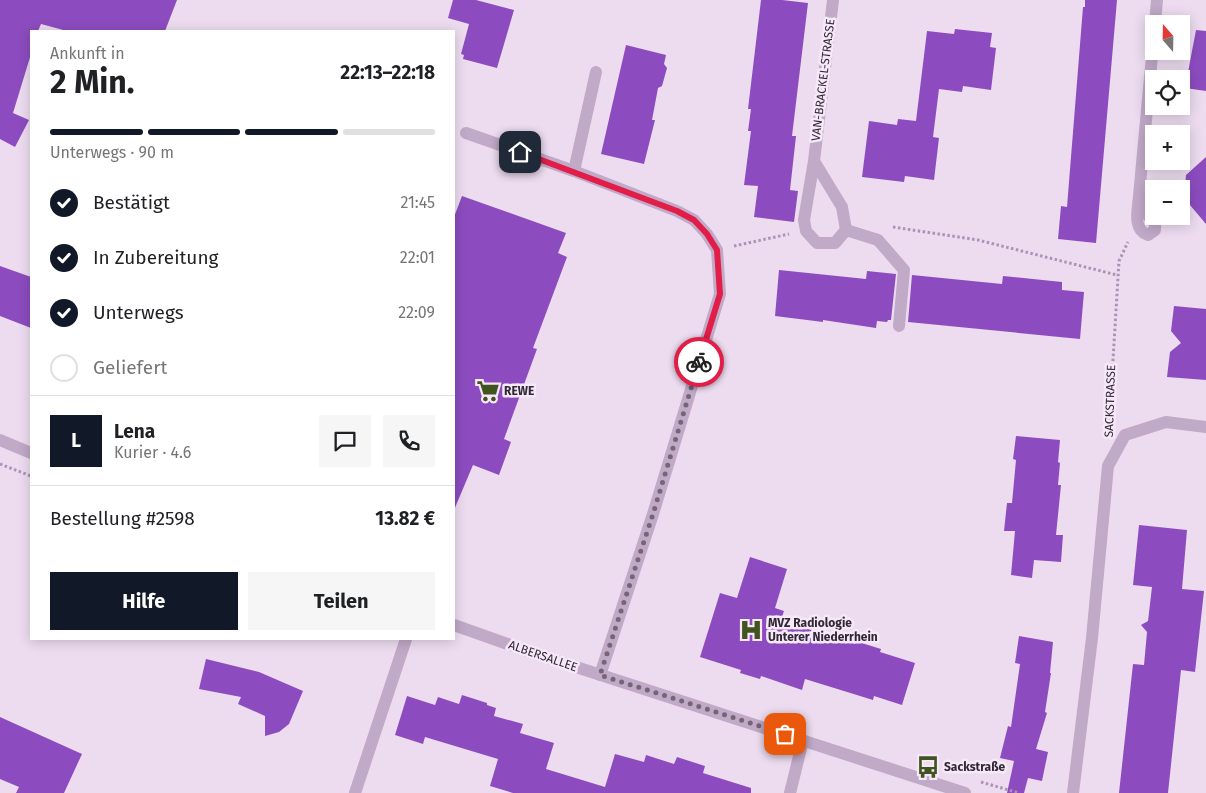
<!DOCTYPE html>
<html lang="de">
<meta charset="utf-8">
<style>
body{margin:0;font-family:"Fira Sans",sans-serif;background:#f6f6f6;color:#202124;height:100vh;display:flex;flex-direction:column;font-size:19px;white-space:nowrap}
*{box-sizing:border-box;margin:0}
p{font-size:16px;color:#757577}
.icon{flex:none;width:28px;height:28px;fill:none;stroke:currentColor;stroke-width:2;stroke-linecap:round;stroke-linejoin:round}
.map{position:relative;flex:1;overflow:hidden}
.sheet{position:absolute;left:30px;top:30px;width:425px;height:610px;display:flex;flex-direction:column;background:#fff;border-radius:0px;box-shadow:0 2px 12px #0003}
.sheet>*{flex:none}
.needle{width:32px;rotate:340deg}
.buttons{position:absolute;left:1145px;top:15px;display:grid;gap:10px}
.buttons a{display:grid;place-items:center;width:45px;height:45px;border-radius:0px;background:#fff;box-shadow:0 2px 12px #0003;font-size:25px}
.pin{position:absolute;display:grid;place-items:center;width:42px;height:42px;color:#fff;margin:-21px;border-radius:10px;box-shadow:0 2px 8px #0006}
.courier{position:absolute;display:grid;place-items:center;width:50px;height:50px;margin:-25px;border:4px solid #e11d48;border-radius:50%;background:#fff;color:#222;box-shadow:0 1px 6px #0007}
.head em{font-style:normal;font-weight:700}
.head div{display:flex;flex-direction:column-reverse}
.head{display:flex;align-items:center;justify-content:space-between;height:85px;padding:0 20px}
h1{font-size:32px;font-weight:700;line-height:38px}
.bar{display:grid;grid-template-columns:repeat(4,1fr);gap:8px 5px;align-content:center;height:60px;padding:0 20px}
.bar i{height:6px;border-radius:4px;background:#e0e0e0}
.bar .on{background:#111827}
.bar p{grid-column:span 4}
.line{display:flex;align-items:center;gap:12px;padding:0 20px;border-top:1px solid #e0e0e0}
.line div{flex:1}
.round{display:grid;place-items:center;flex:none;width:52px;height:52px;border-radius:0px;background:#f6f6f6}
ol{padding:0 20px;list-style:none}
li{display:flex;align-items:center;gap:15px;height:55px}
li p{margin-inline-start:auto}
li .icon{padding:5px;border-radius:50%;background:#111827;color:#fff;stroke-width:4}
li:last-child{color:#757577}
li i{width:28px;height:28px;border:2px solid #e0e0e0;border-radius:50%}
.cta{display:flex;gap:10px;margin-top:auto;padding:10px 20px}
.cta a{flex:1;height:58px;border-radius:0px;background:#111827;color:#fff;font-size:20px;font-weight:700;line-height:58px;text-align:center}
.cta a+a{background:#f6f6f6;color:#202124}
.map>svg:first-child{display:block}
.building{fill:#8c4cbf}
.lines{fill:none;stroke-linecap:round;stroke-linejoin:round}
.path{stroke:#ab93b4;stroke-width:3;stroke-dasharray:2.5 2.5;stroke-linecap:butt}
.minor{stroke:#c1a9c8;stroke-width:12}
.done{stroke:#736776;stroke-width:5;stroke-dasharray:0 9}
.route{stroke:#e11d48;stroke-width:6}
.labels{text-anchor:middle;stroke-width:5;stroke-linejoin:round;paint-order:stroke}
.street-label{font-size:12px;fill:#312835;stroke:#f6e8f8}
.poi-label{font-size:12px;font-weight:bold;fill:#312835;stroke:#f6e8f8;text-anchor:start}
</style>
<div class="map">
<svg width="1206" height="793" viewBox="0 0 1206 793">
<rect width="100%" height="100%" fill="#eddcf0"/>
<g class="building">
<polygon points="0,0 177,0 165,31 67,31 41,24 38,31 31,31 31,54 13,113 29,120 15,147 0,139"/>
<polygon points="453,0 476,0 514,10 497,68 463,59 464,55 461,54 469,24 448,18"/>
<polygon points="761,0 782,0 808,3 792,136 796,136 790,190 798,191 794,222 754,217 758,186 744,185 751,131 748,131 751,109 748,109"/>
<polygon points="1085,0 1117,0 1096,243 1058,239 1061,206 1067,207 1083,7 1085,7"/>
<polygon points="955,29 992,33 990,47 996,48 991,90 963,86 962,92 939,89 933,137 939,138 934,180 905,176 904,182 862,177 869,121 897,125 898,119 916,121 927,31 954,34"/>
<polygon points="1196,30 1206,31 1206,91 1185,88"/>
<polygon points="626,45 666,55 664,64 667,68 662,86 658,88 652,120 655,120 644,164 601,154"/>
<polygon points="1206,157 1206,224 1184,198 1186,175"/>
<polygon points="462,196 566,233 558,253 567,257 533,348 537,349 504,439 511,442 499,475 473,465 454,510 454,217"/>
<polygon points="0,266 31,277 31,328 0,316"/>
<polygon points="779,270 866,279 867,271 896,274 891,320 888,320 887,322 877,321 876,328 823,320 823,322 775,316"/>
<polygon points="912,275 1002,284 1003,276 1062,282 1062,290 1084,292 1080,339 908,322"/>
<polygon points="1174,306 1206,309 1206,380 1167,377 1170,352 1181,343 1171,331"/>
<polygon points="1016,436 1060,440 1058,462 1060,463 1058,485 1061,485 1056,535 1063,535 1061,562 1034,560 1032,578 1011,575 1015,531 1004,531 1007,503 1012,503 1016,460 1013,459"/>
<polygon points="1139,525 1187,530 1182,589 1204,591 1195,672 1181,670 1168,793 1119,793 1133,664 1144,665 1147,632 1141,625 1148,621 1152,587 1133,585"/>
<polygon points="750,557 787,569 775,608 784,611 781,620 855,644 855,641 881,649 880,652 915,663 902,705 874,696 873,700 805,679 802,690 761,676 760,679 740,673 741,670 700,657 720,593 737,598"/>
<polygon points="1019,636 1053,642 1050,673 1051,673 1045,712 1047,713 1036,749 1048,752 1042,781 1028,778 1024,793 1007,793 1014,761 1000,758 1008,726 1011,727 1020,664 1015,663"/>
<polygon points="206,659 259,672 303,691 289,724 279,732 265,736 265,716 238,704 241,697 199,689"/>
<polygon points="462,695 487,703 487,705 496,708 494,716 523,724 520,733 554,743 546,769 605,787 615,754 644,762 646,755 674,764 677,757 705,766 703,773 751,788 751,793 513,793 490,786 498,759 425,737 423,744 395,735 407,696 435,705 438,697 459,704"/>
<polygon points="0,717 82,754 64,793 16,793 19,787 0,779"/>
</g>
<g class="lines">
<g class="path">
<polyline points="893,227 978,240 1117,275"/>
<polyline points="734,246 789,234"/>
<polyline points="1109,426 1119,261 1128,242"/>
<polyline points="0,464 31,476"/>
<polyline points="981,782 1019,793"/>
</g>
<g class="minor">
<polyline points="1155,24 1157,0"/>
<polyline points="466,133 574,171 677,211 694,220 707,234 717,250 720,294 653,514 600,675"/>
<polyline points="814,161 842,207 846,230 835,243 817,243 806,231 804,220 814,161 833,0"/>
<polyline points="574,171 596,72"/>
<path d="M1139,196L1146,213L1155,224V230L1148,235C1132,230 1138,209 1139,196L1154,34"/>
<polyline points="846,230 878,240 904,270 899,326"/>
<polyline points="0,440 31,453"/>
<polyline points="454,625 539,655 965,793"/>
<polyline points="355,793 406,639"/>
<polyline points="790,793 803,740"/>
<polyline points="1073,793 1092,638 1108,466 1125,435 1166,422 1206,427"/>
</g>
</g>
<g class="lines">
<polyline class="done" points="699,362 653,514 600,675 785,734"/>
<polyline class="route" points="520,152 677,211 694,220 707,234 717,250 720,294 699,362"/>
</g>
<defs>
<symbol id="supermarket-bare" viewBox="-9 -9 18 18"><path d="M-6-5.5h2.5l.6 2H6L4.5 2H-2.5L-4.4-4H-6ZM-1.5 3.2a1.3 1.3 0 1 0 .1 0ZM3 3.2a1.3 1.3 0 1 0 .1 0Z" fill="#415420" stroke="#f6e8f8" stroke-width="2.5" paint-order="stroke"/></symbol>
<symbol id="hospital-bare" viewBox="-9 -9 18 18"><path d="M-5-5h3v3.5h4V-5h3V5h-3V1.5h-4V5h-3Z" fill="#415420" stroke="#f6e8f8" stroke-width="2.5" paint-order="stroke"/></symbol>
<symbol id="bus-bare" viewBox="-9 -9 18 18"><path d="M-5-6H5V4H4V6H2V4H-2V6H-4V4H-5ZM-3.5-4V0h7V-4ZM-3.5 1.2v1.5H-2V1.2ZM2 1.2v1.5H3.5V1.2Z" fill="#415420" stroke="#f6e8f8" stroke-width="2.5" paint-order="stroke"/></symbol>
</defs>
<g fill-rule="evenodd">
<use href="#supermarket-bare" x="472" y="375" width="32" height="32"/>
<use href="#hospital-bare" x="735" y="614" width="32" height="32"/>
<use href="#bus-bare" x="912" y="751" width="32" height="32"/>
</g>
<g class="labels">
<g class="street-label">
<text transform="translate(823 80) rotate(-83)" y="4">VAN-BRACKEL-STRASSE</text>
<text transform="translate(1110 401) rotate(-88)" y="4">SACKSTRASSE</text>
<text transform="translate(543 656) rotate(19)" y="4">ALBERSALLEE</text>
</g>
<g class="poi-label">
<text x="504" y="395">REWE</text>
<text x="768" y="627">MVZ Radiologie<tspan x="768" dy="14">Unterer Niederrhein</tspan></text>
<text x="944" y="771">Sackstraße</text>
</g>
</g>
</svg>
<div class="buttons">
<a><svg class="needle" viewBox="-14 -14 28 28"><path d="M0-13l5 13h-10z" fill="#e53935"/><path d="M0 13l5-13h-10z" fill="#757577"/></svg></a>
<a><svg class="icon" aria-label="locate" viewBox="0 0 24 24"><circle cx="12" cy="12" r="6"/><path d="M12 2v4M12 18v4M2 12h4M18 12h4"/></svg></a>
<a>+</a>
<a>−</a>
</div>
<div class="pin" style="left:785px;top:734px;background:#ea580c"><svg class="icon" aria-label="bag" viewBox="0 0 24 24"><path d="M5 8h14l-1 12H6zM9 8a3 3 0 0 1 6 0"/></svg></div>
<div class="pin" style="left:520px;top:152px;background:#1f2937"><svg class="icon" aria-label="home" viewBox="0 0 24 24"><path d="M3 11l9-7 9 7M6 9v11h12V9"/></svg></div>
<div class="courier" style="left:699px;top:362px"><svg class="icon" aria-label="bike" viewBox="0 0 24 24"><circle cx="6" cy="16" r="4"/><circle cx="18" cy="16" r="4"/><path d="M6 16l4-8h5l3 8M10 8l3 8H6M13 5h3"/></svg></div>
<section class="sheet">
<div class="head"><div><h1>2 Min.</h1><p>Ankunft in</p></div><em>22:13–22:18</em></div>
<div class="bar"><i class="on"></i><i class="on"></i><i class="on"></i><i></i><p>Unterwegs · 90 m</p></div>
<ol>
<li><svg class="icon" aria-label="check" viewBox="0 0 24 24"><path d="M5 12l5 5 9-10"/></svg>Bestätigt<p>21:45</p></li>
<li><svg class="icon" aria-label="check" viewBox="0 0 24 24"><path d="M5 12l5 5 9-10"/></svg>In Zubereitung<p>22:01</p></li>
<li><svg class="icon" aria-label="check" viewBox="0 0 24 24"><path d="M5 12l5 5 9-10"/></svg>Unterwegs<p>22:09</p></li>
<li><i></i>Geliefert</li>
</ol>
<div class="line" style="height:90px"><b class="round" style="background:#111827;color:#fff">L</b><div><b>Lena</b><p>Kurier · 4.6</p></div><a class="round"><svg class="icon" aria-label="chat" viewBox="0 0 24 24"><path d="M4 5h16v11H9l-5 4z"/></svg></a><a class="round"><svg class="icon" aria-label="phone" viewBox="0 0 24 24"><path d="M5 4h4l2 5-3 2q2 4 5 5l2-3 5 2v4C11 20 4 13 5 4z"/></svg></a></div>
<div class="line" style="height:65px"><div>Bestellung #2598</div><b>13.82 €</b></div>
<div class="cta"><a>Hilfe</a><a>Teilen</a></div>
</section>
</div>
